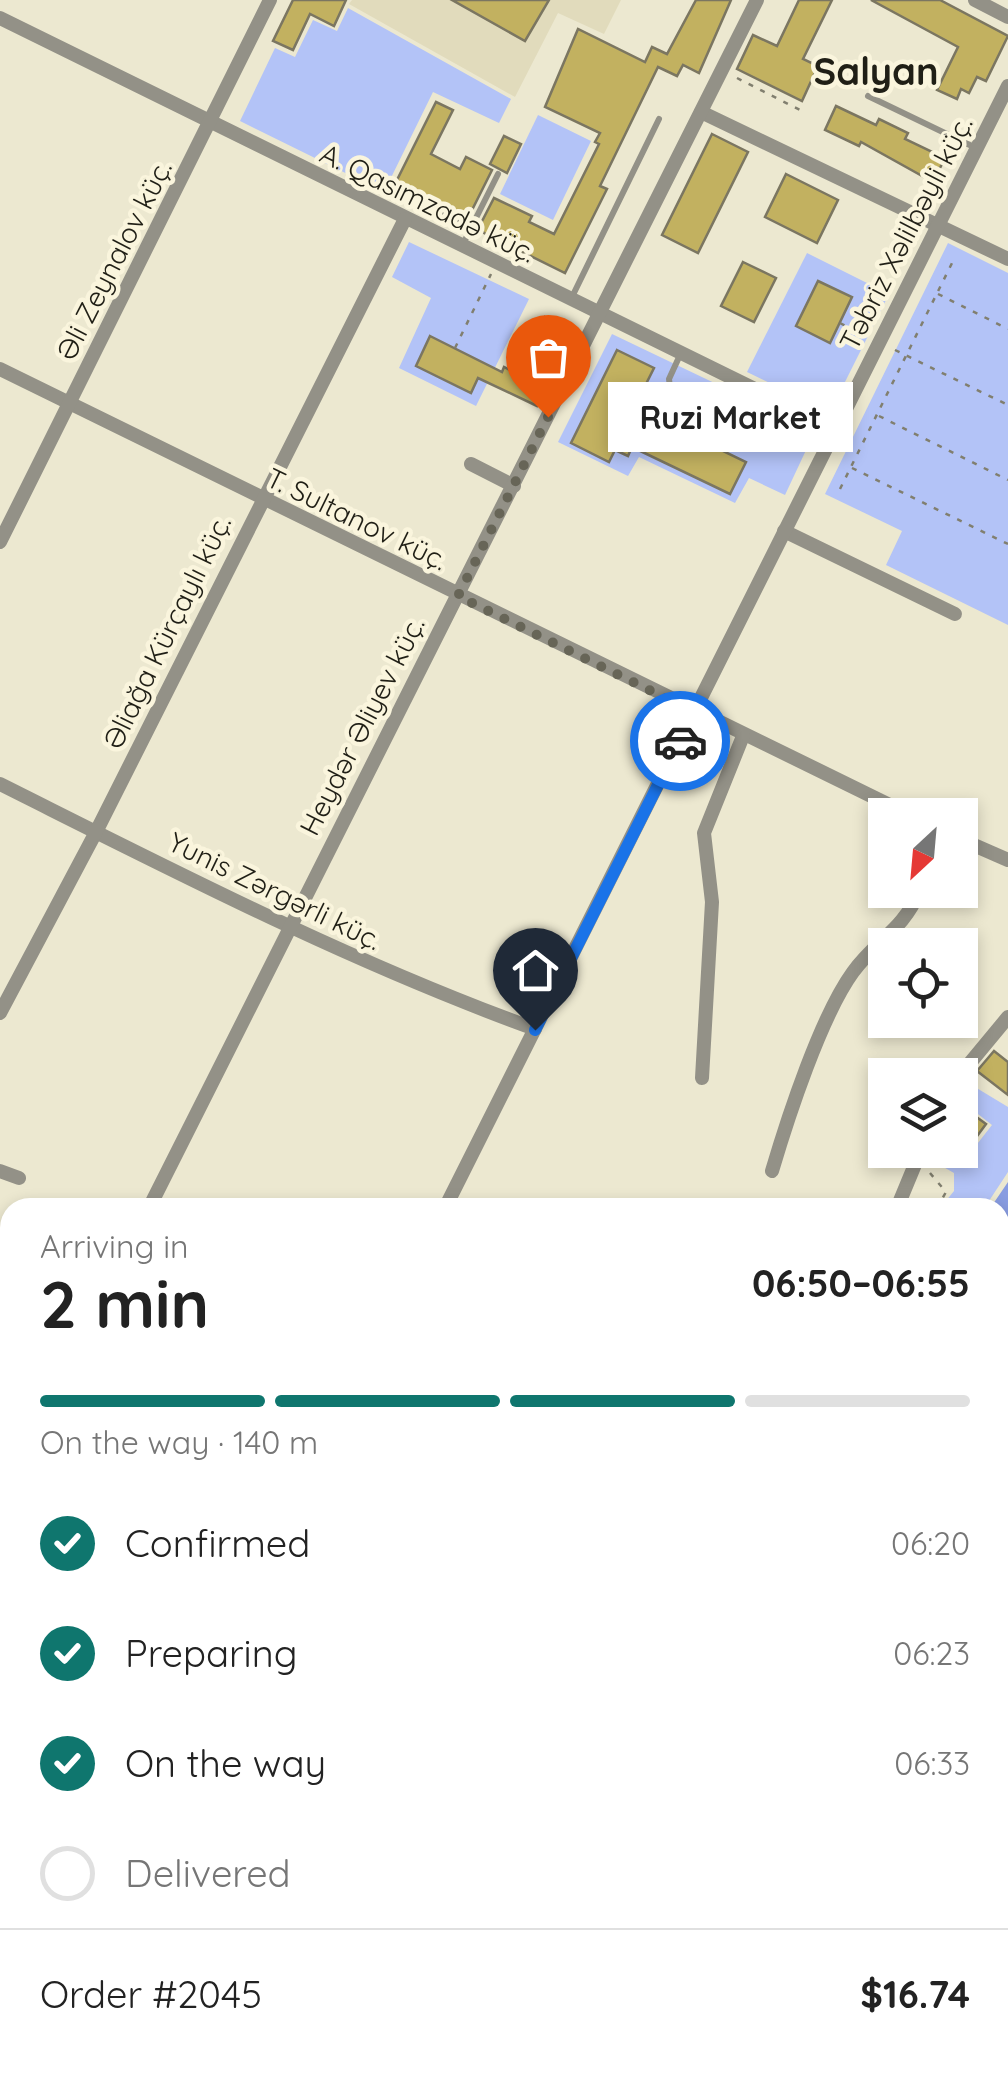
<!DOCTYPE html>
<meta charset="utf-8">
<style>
body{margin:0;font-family:Quicksand,sans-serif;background:#f2f2f2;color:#222;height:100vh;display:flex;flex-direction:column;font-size:38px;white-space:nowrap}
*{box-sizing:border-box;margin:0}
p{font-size:32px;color:#767676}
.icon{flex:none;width:55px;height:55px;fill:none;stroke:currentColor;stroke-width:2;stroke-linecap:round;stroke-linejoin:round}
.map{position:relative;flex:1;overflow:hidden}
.sheet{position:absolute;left:0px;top:1198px;width:1010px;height:882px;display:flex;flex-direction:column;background:#fff;border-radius:30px 30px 0 0;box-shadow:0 5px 15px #0003}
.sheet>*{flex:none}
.needle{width:65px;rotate:206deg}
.controls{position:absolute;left:868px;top:798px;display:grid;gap:20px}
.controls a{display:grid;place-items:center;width:110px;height:110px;border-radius:0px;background:#fff;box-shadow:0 5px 15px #0003;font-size:50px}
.pin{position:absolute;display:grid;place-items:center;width:85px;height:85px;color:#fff;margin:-102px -42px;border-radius:50% 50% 50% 0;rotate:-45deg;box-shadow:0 0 10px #0007}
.pin .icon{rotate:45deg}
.courier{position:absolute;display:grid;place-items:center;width:100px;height:100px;margin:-50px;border:8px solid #1a73e8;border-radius:50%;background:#fff;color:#222;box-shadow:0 2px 12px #0007}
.bubble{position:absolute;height:70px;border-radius:0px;background:#fff;box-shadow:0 5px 15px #0003;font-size:32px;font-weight:700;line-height:70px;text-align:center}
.head em{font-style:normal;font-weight:700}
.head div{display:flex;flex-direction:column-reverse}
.head{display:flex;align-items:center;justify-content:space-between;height:170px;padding:0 40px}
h1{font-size:65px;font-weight:700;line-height:75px}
.bar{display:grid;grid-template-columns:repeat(4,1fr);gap:15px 10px;align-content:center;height:120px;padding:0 40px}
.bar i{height:12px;border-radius:8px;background:#e0e0e0}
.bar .current{background:#0f766e}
.bar p{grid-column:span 4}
.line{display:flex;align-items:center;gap:25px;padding:0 40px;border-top:2px solid #e0e0e0}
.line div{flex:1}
ol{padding:0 40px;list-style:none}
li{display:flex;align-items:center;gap:30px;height:110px}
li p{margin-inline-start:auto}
li .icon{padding:10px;border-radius:50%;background:#0f766e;color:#fff;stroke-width:4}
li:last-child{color:#767676}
li i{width:55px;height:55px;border:5px solid #e0e0e0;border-radius:50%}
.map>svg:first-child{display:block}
.built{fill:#e1dbbc}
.green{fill:#b3c3f7}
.water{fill:#889ce1}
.building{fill:#c2b160;stroke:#7b7661;stroke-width:2.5}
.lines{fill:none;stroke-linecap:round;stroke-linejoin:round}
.path{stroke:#817f6f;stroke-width:2.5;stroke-dasharray:5 8;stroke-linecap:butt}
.service{stroke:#939187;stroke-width:6}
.minor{stroke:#939187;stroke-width:14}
.done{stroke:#676557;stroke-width:10;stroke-dasharray:0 18}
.route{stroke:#1a73e8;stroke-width:12}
.labels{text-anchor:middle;stroke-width:9;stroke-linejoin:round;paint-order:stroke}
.street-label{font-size:28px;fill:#201f16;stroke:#faf5dd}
.district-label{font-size:38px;font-weight:bold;fill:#201f16;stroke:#faf5dd}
</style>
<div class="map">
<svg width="1008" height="2079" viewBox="0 0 1008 2079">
<rect width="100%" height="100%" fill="#ece8d0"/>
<polygon class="built" points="352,0 621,0 604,34 558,13 515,97 349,4"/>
<g class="green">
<polygon points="348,8 511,99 499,123 433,92 384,192 240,121 275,48 295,57 313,20 337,31"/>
<polygon points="538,115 591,141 553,220 500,194"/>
<polygon points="409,242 529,299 476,406 399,368 431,298 392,277"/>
<polygon points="948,243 1008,273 1008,625 886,565 902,531 825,494"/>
<polygon points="807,253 889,294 830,412 747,372"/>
<polygon points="612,334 815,431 785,495 749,478 735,503 639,457 628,476 558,442"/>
<polygon points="965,1081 1008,1107 1008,1172 985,1207 941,1207 954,1191 954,1173 924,1156 928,1150 960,1150 960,1140 974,1148 992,1125 960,1100"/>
<polygon points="1008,1604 1008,1783 1000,1794 1000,1619"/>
<polygon points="10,2038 10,2070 143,2070 130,2079 0,2079 0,2044"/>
<polygon points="685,2070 800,2070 792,2079 675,2079"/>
</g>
<g class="water">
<polygon points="1008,1182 1008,1566 1000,1581 1000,1208 991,1207"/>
<polygon points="180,2070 663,2070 655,2079 169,2079"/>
</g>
<g class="building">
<polygon points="293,0 346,0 334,26 310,14 293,50 273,41"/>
<polygon points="452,0 549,0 525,41"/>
<polygon points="696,0 731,0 699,73 683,65 677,76 658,67 600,186 607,189 565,273 484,233 479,227 494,198 532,216 529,222 554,234 599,144 595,142 600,133 545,107 578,29 645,62 652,47 667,54"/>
<polygon points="799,0 832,0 803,59 818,66 802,101 737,69 753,35 777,46"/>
<polygon points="871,0 940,0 1008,36 986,81 977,77 969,93 961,89 957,99 937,90 958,47"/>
<polygon points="436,102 453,110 431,154 460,169 466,157 492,170 467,220 395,184"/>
<polygon points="836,106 876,125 879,119 908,133 905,139 945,158 933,182 861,142 859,146 825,130"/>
<polygon points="712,134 748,152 698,253 662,235"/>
<polygon points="504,136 521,144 507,173 490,164"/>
<polygon points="786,174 838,200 817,243 765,217"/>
<polygon points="743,262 776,278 754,322 721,306"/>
<polygon points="818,281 852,297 830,343 796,326"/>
<polygon points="545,317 562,326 548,354 530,345"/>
<polygon points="430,336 502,372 504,367 546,388 537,406 478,378 471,393 416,366"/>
<polygon points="617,350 654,368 634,408 746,462 730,494 632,447 628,456 615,450 609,462 571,443"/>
<polygon points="994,1051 1008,1062 1008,1095 977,1071"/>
<polygon points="967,1110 986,1124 972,1143 960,1133 960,1119"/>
</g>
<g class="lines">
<g class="path">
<polyline points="737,78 800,110"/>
<polyline points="938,294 1008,329"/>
<polyline points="840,323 865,336"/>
<polyline points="455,348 491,274"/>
<polyline points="895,350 1008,405"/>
<polyline points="879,416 1008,480"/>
<polyline points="852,468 1008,544"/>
<polyline points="840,489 954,259"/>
<polyline points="930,1173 946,1192 937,1208"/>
<polyline points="1000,1829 1008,1819"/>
<polyline points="825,2079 832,2070"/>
</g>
<g class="service">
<polyline points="868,96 976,148"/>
<polyline points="406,197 470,229"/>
<polyline points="462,246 498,174"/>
<polyline points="571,299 659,119"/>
<polyline points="680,355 669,379 670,387 739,421"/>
</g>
<g class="minor">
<polyline points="975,0 1008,17"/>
<polyline points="0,18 836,429"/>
<polyline points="701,112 1008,259"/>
<polyline points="0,369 910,815"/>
<polyline points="471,464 514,486"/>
<polyline points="784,531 955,614"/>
<polyline points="0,542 270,0"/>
<path d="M0,784C176,872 350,962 535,1029"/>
<polyline points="960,839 1008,860"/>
<polyline points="0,1013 96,832 405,219"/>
<polyline points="960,1075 1008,1017"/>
<polyline points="702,1078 712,902 704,833 743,736"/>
<polyline points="0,1171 19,1178"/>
<path d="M772,1171C788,1117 821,1016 853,972C878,938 902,932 920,890"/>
<polyline points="149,1208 757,0"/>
<polyline points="445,1208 1008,86"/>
<polyline points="897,1208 921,1150"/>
<polyline points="0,1513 10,1492"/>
<polyline points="0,1581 7,1580"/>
<polyline points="0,1643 10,1694"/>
<polyline points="1000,1962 1008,1954"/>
<polyline points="0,1998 10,1995"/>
<polyline points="0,2034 10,2027"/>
</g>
</g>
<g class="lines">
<polyline class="done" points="548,417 458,596 694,712 680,741"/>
<polyline class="route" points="535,1030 680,741"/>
</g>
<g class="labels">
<g class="street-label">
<text transform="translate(428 203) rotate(26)" y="10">A. Qasımzadə küç.</text>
<text transform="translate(906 233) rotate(-63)" y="10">Təbriz Xəlilbəyli küç.</text>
<text transform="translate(114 260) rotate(-63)" y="10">Əli Zeynalov küç.</text>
<text transform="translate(357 519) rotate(26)" y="10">T. Sultanov küç.</text>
<text transform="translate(167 632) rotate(-64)" y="10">Əliağa Kürçaylı küç.</text>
<text transform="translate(362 726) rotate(-63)" y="10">Heydər Əliyev küç.</text>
<text transform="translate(275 891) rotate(26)" y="10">Yunis Zərgərli küç.</text>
</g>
<g class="district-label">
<text x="876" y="85">Salyan</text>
</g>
</g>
</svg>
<div class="controls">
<a><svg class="needle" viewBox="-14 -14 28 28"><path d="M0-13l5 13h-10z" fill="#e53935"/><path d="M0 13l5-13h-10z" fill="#767676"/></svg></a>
<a><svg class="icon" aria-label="locate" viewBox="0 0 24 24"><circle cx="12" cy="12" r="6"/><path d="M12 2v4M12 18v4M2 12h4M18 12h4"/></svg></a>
<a><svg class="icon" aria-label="layers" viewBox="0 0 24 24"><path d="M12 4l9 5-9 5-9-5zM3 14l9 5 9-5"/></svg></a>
</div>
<div class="pin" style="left:548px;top:417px;background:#ea580c"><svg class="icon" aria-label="bag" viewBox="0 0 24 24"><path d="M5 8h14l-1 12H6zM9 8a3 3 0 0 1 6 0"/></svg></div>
<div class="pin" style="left:535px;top:1030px;background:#1f2937"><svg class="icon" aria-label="home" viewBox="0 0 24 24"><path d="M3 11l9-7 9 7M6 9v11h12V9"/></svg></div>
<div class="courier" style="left:680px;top:741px"><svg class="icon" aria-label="car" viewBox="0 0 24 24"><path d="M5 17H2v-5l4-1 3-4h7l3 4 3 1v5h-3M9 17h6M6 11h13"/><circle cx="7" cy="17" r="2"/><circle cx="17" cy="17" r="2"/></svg></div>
<div class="bubble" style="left:608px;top:382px;width:245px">Ruzi Market</div>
<section class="sheet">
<div class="head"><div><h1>2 min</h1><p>Arriving in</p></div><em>06:50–06:55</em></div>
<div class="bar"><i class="current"></i><i class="current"></i><i class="current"></i><i></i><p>On the way · 140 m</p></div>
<ol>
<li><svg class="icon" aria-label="check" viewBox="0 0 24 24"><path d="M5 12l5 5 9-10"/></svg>Confirmed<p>06:20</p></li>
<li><svg class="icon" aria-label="check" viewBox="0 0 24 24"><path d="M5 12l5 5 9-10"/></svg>Preparing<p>06:23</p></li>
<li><svg class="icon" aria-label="check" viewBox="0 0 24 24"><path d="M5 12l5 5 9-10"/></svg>On the way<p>06:33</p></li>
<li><i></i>Delivered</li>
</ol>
<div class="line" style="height:130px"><div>Order #2045</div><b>$16.74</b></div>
</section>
</div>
